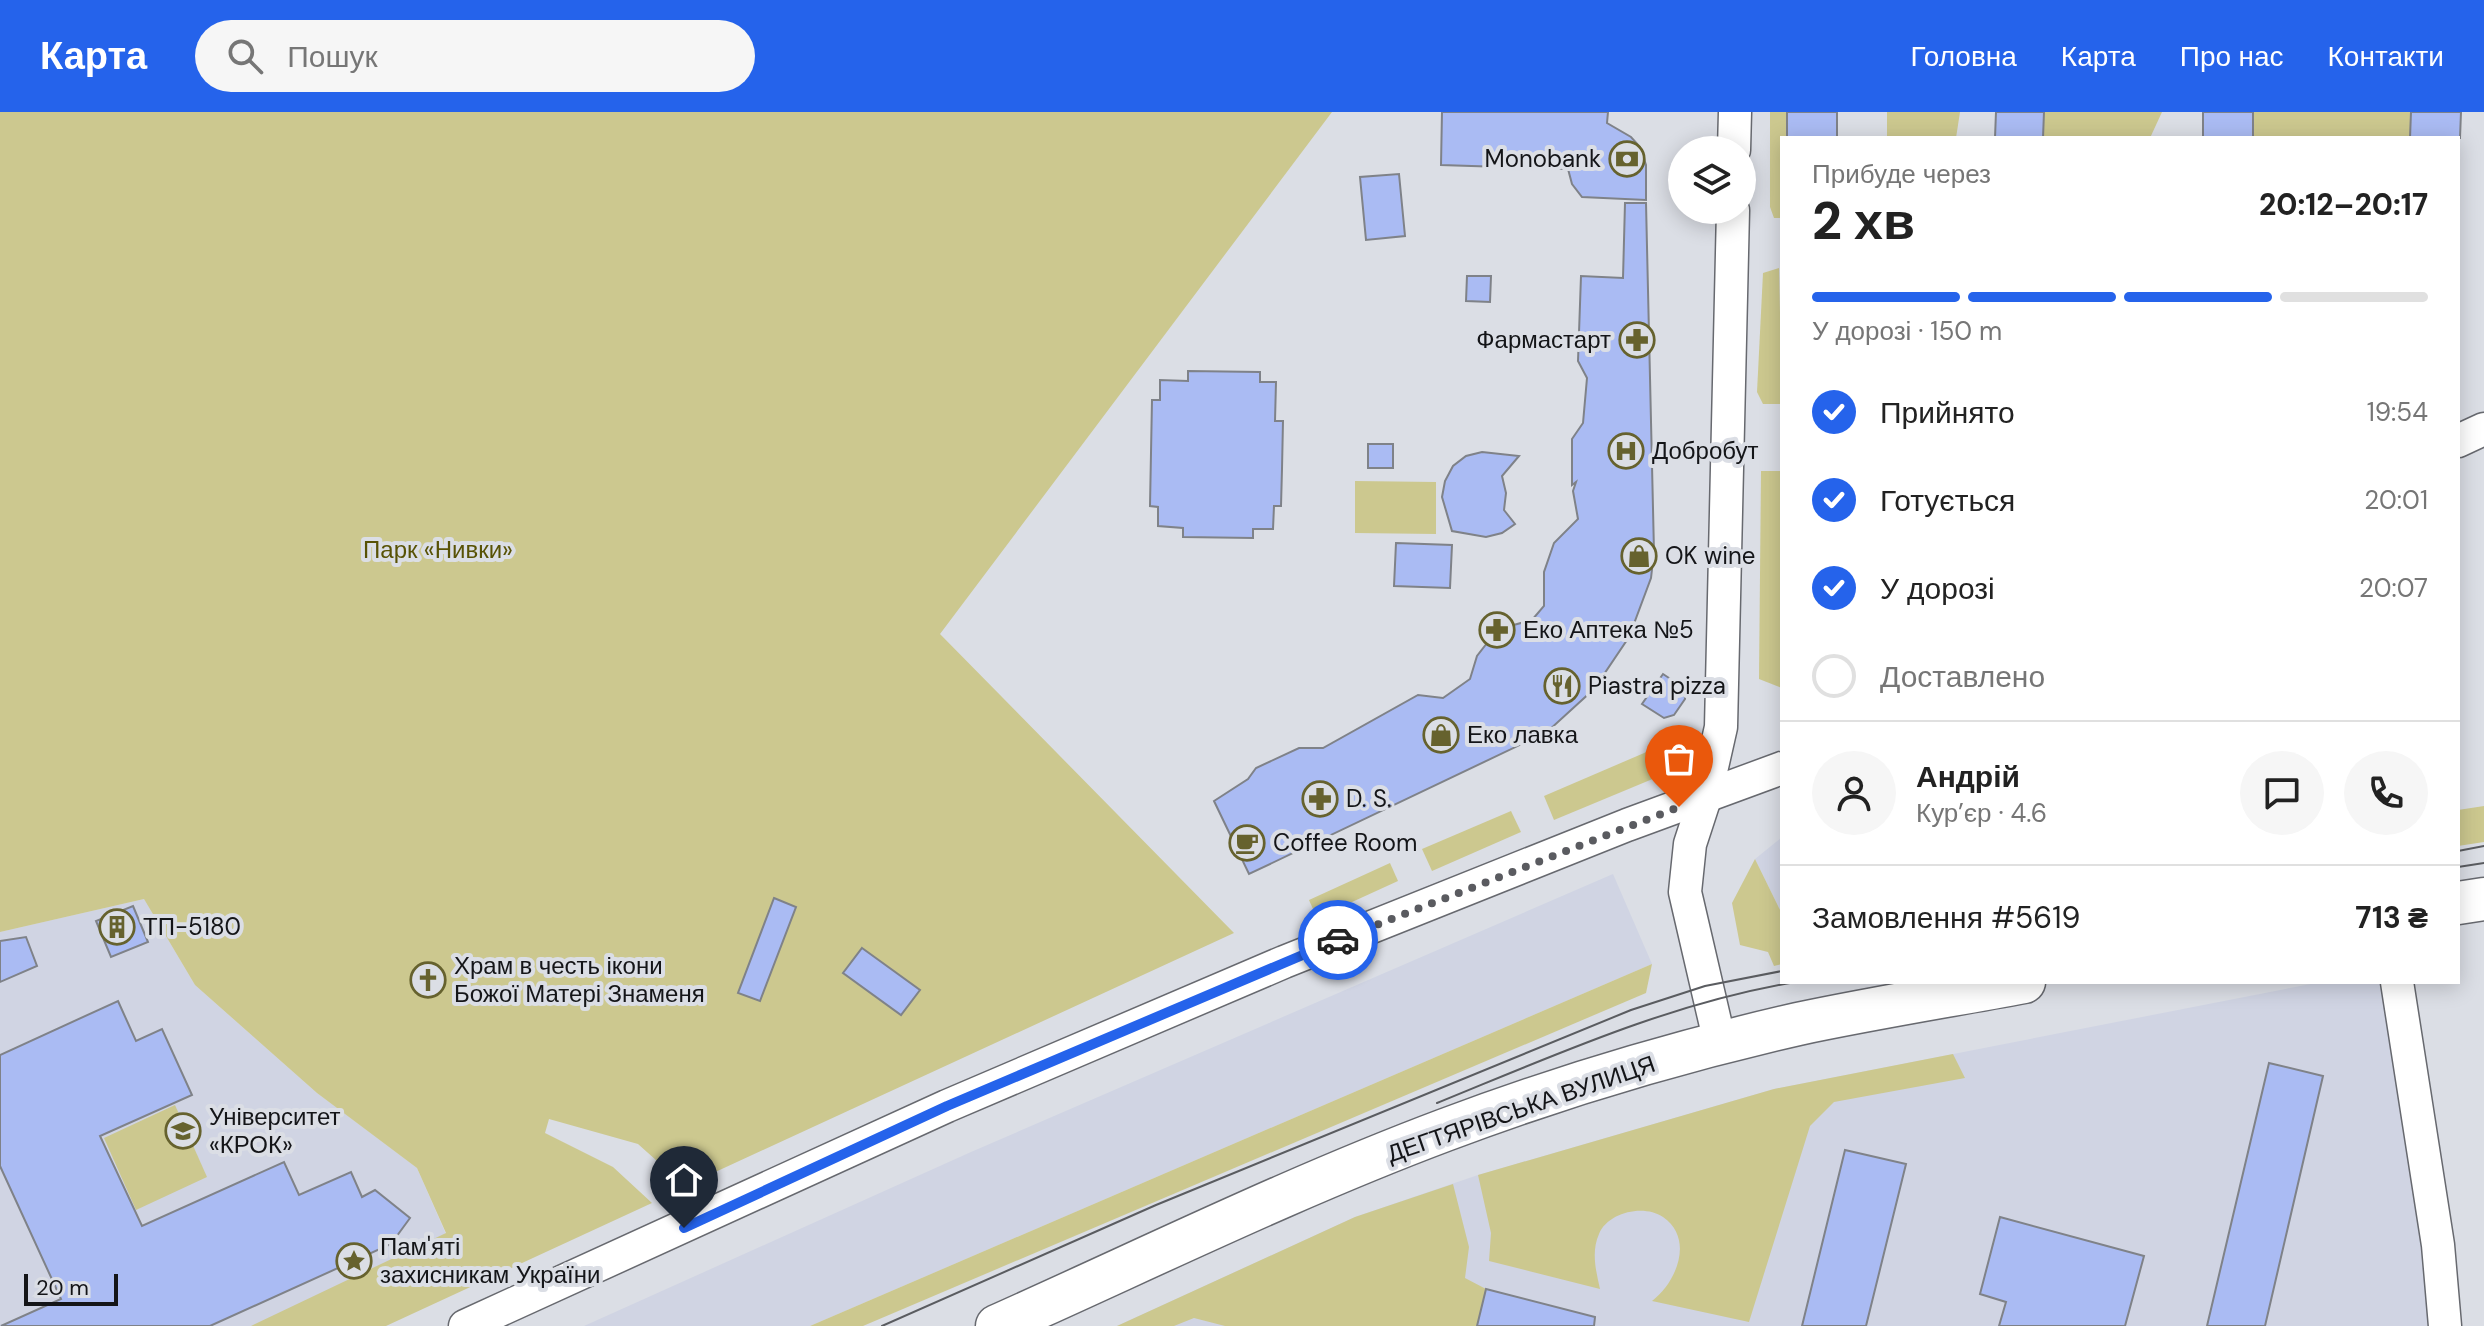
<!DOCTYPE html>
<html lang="uk">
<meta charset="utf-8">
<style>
body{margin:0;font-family:"DM Sans",sans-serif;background:#f6f6f6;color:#222;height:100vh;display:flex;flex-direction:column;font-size:30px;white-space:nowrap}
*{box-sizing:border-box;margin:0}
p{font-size:26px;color:#767676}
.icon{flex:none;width:44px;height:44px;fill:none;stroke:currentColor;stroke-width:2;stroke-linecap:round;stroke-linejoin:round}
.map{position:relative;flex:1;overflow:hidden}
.drawer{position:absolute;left:1780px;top:24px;width:680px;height:848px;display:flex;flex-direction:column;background:#fff;border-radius:0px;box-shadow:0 4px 20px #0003}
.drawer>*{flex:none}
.fabs{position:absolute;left:1668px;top:24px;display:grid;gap:16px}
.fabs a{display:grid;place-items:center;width:88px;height:88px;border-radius:50%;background:#fff;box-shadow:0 4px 20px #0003;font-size:40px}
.scale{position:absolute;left:24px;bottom:20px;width:94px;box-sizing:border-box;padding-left:8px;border:4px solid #141518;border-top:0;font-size:22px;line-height:28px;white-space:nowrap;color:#141518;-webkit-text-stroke:6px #dbdee5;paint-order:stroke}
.pin{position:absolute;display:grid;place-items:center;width:68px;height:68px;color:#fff;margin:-82px -34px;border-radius:50% 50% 50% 0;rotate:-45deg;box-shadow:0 0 8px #0007}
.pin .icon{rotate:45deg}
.courier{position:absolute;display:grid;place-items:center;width:80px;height:80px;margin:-40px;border:6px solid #2563eb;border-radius:50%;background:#fff;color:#222;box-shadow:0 2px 10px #0007}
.overview em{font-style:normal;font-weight:800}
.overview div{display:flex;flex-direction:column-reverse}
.overview{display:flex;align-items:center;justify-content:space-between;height:136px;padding:0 32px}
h1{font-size:52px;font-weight:800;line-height:60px}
.bar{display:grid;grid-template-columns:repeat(4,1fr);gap:12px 8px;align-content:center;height:96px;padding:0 32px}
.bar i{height:10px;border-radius:6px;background:#e0e0e0}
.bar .active{background:#2563eb}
.bar p{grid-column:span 4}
.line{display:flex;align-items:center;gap:20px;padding:0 32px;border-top:2px solid #e0e0e0}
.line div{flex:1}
.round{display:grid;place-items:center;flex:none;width:84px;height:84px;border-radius:42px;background:#f6f6f6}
ol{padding:0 32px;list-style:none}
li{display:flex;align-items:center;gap:24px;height:88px}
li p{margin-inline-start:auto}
li .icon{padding:8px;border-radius:50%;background:#2563eb;color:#fff;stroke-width:4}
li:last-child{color:#767676}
li i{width:44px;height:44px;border:4px solid #e0e0e0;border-radius:50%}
header{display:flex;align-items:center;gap:48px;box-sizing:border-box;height:112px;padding:0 40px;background:#2563eb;color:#fff}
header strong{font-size:38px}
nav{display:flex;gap:44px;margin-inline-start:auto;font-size:28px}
.search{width:560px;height:72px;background:#f6f6f6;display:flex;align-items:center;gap:20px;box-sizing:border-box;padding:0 28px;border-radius:44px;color:#767676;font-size:30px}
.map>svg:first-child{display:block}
.built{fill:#d0d4e3}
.green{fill:#ccc88f}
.building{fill:#aabbf3;stroke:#7f8288;stroke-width:2}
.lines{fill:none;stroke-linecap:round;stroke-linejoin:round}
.minor-casing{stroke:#67696f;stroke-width:35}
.major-casing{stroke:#67696f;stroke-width:45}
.minor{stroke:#fff;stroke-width:32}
.major{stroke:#fff;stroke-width:42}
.tram{stroke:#5a5c60;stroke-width:2}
.done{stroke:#5a5b60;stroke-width:8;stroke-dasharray:0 14.4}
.route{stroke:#2563eb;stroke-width:10}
.labels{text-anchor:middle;stroke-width:8;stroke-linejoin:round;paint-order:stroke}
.poi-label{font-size:24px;fill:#141518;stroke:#dbdee5;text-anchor:start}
.park-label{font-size:24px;fill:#585205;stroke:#dbdee5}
.street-label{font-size:24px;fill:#141518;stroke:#dbdee5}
</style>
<header>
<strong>Карта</strong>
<div class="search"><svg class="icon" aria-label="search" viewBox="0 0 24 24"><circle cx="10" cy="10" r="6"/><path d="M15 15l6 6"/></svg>Пошук</div>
<nav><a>Головна</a><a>Карта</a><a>Про нас</a><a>Контакти</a></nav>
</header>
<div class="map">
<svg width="2484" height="1214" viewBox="0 0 2484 1214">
<rect width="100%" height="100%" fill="#dbdee5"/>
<g class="built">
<polygon points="1782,725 1782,802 1755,747"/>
<polygon points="1613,762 1652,852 810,1214 584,1214 971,1040"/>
<polygon points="144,787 195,873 317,981 417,1056 466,1168 363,1214 0,1214 0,820"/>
<polygon points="2321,870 2382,870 2424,1102 2431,1214 1117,1214 1355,1105 1478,1063 1774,977"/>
</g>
<g class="green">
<polygon points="0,0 1332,0 940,522 1234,821 685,1074 638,1032 549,1007 545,1021 613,1055 652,1091 386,1214 251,1214 446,1121 417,1056 317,981 195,873 144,787 0,820"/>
<polygon points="1770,0 1787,0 1787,26 1782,26 1782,106 1774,106 1770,95"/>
<polygon points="1887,0 1960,0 1956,26 1887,26"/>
<polygon points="2044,0 2162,0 2150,26 2043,26"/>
<polygon points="2253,0 2411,0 2410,26 2253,26"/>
<polygon points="1779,156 1782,292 1763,292 1757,280 1763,161"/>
<polygon points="1761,359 1782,359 1782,576 1759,567"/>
<polygon points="1355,369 1436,370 1436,422 1355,421"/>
<polygon points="1686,623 1683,638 1667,661 1554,708 1544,684"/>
<polygon points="2484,694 2484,730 2458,734 2458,698"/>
<polygon points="1511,699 1521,720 1432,759 1422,737"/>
<polygon points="1755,747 1782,802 1782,852 1774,854 1768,840 1740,833 1732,791"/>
<polygon points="1390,751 1398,769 1317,806 1309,788"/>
<polygon points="1652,852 1646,881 863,1214 810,1214"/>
<path d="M1953,942L1965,966L1834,990L1810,1014L1749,1210L1652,1189C1676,1171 1695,1127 1663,1105C1644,1092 1608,1100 1599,1122C1591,1140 1596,1159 1600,1177L1489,1149L1491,1121L1478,1063L1774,977Z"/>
<polygon points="175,993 207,1065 136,1098 104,1026"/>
<polygon points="1453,1072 1469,1135 1465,1166 1486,1177 1477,1214 1225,1214 1194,1206 1174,1214 1117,1214 1355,1105"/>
</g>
<g class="building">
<polygon points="1442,0 1608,0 1607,11 1631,25 1640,35 1646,53 1646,88 1582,85 1572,72 1568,57 1441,53"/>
<rect x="1787" y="0" width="50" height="26"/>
<polygon points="1996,0 2044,0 2043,26 1995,26"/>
<rect x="2203" y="0" width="50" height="26"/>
<polygon points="2411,0 2461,0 2460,26 2410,26"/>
<polygon points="1399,62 1405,124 1366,128 1360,65"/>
<polygon points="1625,91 1646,91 1654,440 1651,466 1629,525 1594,577 1547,620 1249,762 1214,689 1248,667 1256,656 1299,636 1323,636 1418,583 1443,586 1470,567 1477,544 1491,526 1510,514 1532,508 1544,494 1544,460 1554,431 1578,407 1573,379 1576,370 1572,373 1572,327 1583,311 1587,266 1578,249 1581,164 1623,166"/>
<polygon points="1467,164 1491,164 1490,190 1466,189"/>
<polygon points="1188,259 1260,260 1260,270 1276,270 1275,309 1283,309 1282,357 1281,394 1274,394 1273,417 1253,417 1253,426 1183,425 1183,416 1158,414 1158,395 1150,394 1152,288 1160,288 1160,268 1188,269"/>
<rect x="1368" y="332" width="25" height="24"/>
<polygon points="1482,340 1519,344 1502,364 1506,381 1504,398 1515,412 1502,421 1486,425 1452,419 1442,385 1445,369 1453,354 1466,344"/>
<polygon points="1396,431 1452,433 1450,476 1394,474"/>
<polygon points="1663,562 1684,576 1685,587 1674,603 1664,606 1642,592"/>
<polygon points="774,786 796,795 760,889 738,881"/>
<polygon points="133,794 148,830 111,845 96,809"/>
<polygon points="26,825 37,854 0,870 0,829"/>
<polygon points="862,836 920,878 901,903 843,861"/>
<polygon points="118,889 136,929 162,917 192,983 100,1024 142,1114 284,1050 299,1083 351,1060 362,1085 375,1078 410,1106 391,1132 210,1214 1,1214 61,1187 0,1054 0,943"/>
<polygon points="2269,951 2323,964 2265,1214 2207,1214"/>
<polygon points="1845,1038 1906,1052 1866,1214 1802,1214"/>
<polygon points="2000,1105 2144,1144 2125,1214 1999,1214 2006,1190 1980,1182"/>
<polygon points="1486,1177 1595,1205 1594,1214 1477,1214"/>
</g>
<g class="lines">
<defs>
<g id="minor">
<polyline points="1734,38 1735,0"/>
<polyline points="2458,329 2484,317"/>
<polyline points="2397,870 2438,1133 2445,1214"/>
<polyline points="1720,931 1685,780 1690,732 1705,686 1721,615 1733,98"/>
<polyline points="465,1214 947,994 1284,850 1627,713 1782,656"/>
</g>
<g id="major">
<polyline points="2458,791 2484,787"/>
<path d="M997,1214C1145,1148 1293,1075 1445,1018C1559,975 1680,939 1798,912C1873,896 1949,884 2024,870"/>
</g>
</defs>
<use href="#minor" class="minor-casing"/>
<use href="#major" class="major-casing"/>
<use href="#minor" class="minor"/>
<use href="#major" class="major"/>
<g class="tram">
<polyline points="2458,739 2484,734"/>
<polyline points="2458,755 2484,751"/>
<path d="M1437,991C1555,943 1670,891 1796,870"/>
<polyline points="882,1214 1156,1093 1631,898 1705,874 1782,859"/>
</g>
</g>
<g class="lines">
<polyline class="done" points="1338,828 1679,695"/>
<polyline class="route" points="684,1116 947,994 1338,828"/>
</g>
<defs>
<symbol id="bank-ring" viewBox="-11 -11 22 22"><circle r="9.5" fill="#dbdee5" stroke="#66622e" stroke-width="1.5"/><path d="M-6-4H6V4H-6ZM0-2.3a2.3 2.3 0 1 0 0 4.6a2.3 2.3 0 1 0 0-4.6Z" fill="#66622e"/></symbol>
<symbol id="pharmacy-ring" viewBox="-11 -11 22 22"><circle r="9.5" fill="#dbdee5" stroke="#66622e" stroke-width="1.5"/><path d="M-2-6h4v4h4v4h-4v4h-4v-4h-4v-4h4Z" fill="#66622e"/></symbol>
<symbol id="hospital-ring" viewBox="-11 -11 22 22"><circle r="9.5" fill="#dbdee5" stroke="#66622e" stroke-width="1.5"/><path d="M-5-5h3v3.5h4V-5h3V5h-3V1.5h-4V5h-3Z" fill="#66622e"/></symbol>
<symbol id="shop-ring" viewBox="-11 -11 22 22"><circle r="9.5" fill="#dbdee5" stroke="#66622e" stroke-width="1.5"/><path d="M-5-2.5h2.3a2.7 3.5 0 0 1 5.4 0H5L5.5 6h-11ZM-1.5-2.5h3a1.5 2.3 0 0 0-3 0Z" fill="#66622e"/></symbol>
<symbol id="restaurant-ring" viewBox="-11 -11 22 22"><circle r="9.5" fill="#dbdee5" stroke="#66622e" stroke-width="1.5"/><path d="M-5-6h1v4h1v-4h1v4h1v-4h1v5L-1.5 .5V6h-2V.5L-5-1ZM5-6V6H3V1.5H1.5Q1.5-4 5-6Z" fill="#66622e"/></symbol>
<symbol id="cafe-ring" viewBox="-11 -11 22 22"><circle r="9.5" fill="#dbdee5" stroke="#66622e" stroke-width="1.5"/><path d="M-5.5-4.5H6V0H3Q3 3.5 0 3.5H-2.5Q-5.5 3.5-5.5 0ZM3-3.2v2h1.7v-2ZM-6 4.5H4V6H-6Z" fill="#66622e"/></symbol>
<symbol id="building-ring" viewBox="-11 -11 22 22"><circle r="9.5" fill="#dbdee5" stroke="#66622e" stroke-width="1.5"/><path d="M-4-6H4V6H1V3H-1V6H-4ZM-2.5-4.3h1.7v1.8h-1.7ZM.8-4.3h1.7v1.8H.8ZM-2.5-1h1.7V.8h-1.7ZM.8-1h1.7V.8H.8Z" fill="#66622e"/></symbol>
<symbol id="church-ring" viewBox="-11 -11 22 22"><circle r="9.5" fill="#dbdee5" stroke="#66622e" stroke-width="1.5"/><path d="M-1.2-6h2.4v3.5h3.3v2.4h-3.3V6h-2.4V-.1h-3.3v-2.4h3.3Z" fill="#66622e"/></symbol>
<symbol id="university-ring" viewBox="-11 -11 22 22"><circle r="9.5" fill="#dbdee5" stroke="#66622e" stroke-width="1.5"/><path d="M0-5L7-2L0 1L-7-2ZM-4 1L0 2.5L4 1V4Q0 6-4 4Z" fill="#66622e"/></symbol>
<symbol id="sight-ring" viewBox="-11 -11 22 22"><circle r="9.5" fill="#dbdee5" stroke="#66622e" stroke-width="1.5"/><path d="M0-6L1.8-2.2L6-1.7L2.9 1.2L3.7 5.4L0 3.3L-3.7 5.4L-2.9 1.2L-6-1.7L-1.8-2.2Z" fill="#66622e"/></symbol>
</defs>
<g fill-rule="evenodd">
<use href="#bank-ring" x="1607" y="27" width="40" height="40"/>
<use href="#pharmacy-ring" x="1617" y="208" width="40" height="40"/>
<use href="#hospital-ring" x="1606" y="319" width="40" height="40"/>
<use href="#shop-ring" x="1619" y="424" width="40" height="40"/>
<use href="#pharmacy-ring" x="1477" y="498" width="40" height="40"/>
<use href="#restaurant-ring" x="1542" y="554" width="40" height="40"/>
<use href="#shop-ring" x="1421" y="603" width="40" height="40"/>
<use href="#pharmacy-ring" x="1300" y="667" width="40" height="40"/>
<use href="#cafe-ring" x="1227" y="711" width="40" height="40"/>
<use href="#building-ring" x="97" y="795" width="40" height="40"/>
<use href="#church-ring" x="408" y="848" width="40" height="40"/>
<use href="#university-ring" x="163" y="999" width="40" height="40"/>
<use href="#sight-ring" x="334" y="1129" width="40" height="40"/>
</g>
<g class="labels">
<g class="poi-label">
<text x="1601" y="55" text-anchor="end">Monobank</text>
<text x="1611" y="236" text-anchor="end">Фармастарт</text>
<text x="1652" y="347">Добробут</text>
<text x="1665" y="452">OK wine</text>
<text x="1523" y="526">Еко Аптека №5</text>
<text x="1588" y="582">Piastra pizza</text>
<text x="1467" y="631">Еко лавка</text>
<text x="1346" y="695">D. S.</text>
<text x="1273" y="739">Coffee Room</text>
<text x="143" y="823">ТП-5180</text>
<text x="454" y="862">Храм в честь ікони<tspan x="454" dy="28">Божої Матері Знаменя</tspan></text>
<text x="209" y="1013">Університет<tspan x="209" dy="28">«КРОК»</tspan></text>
<text x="380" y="1143">Пам'яті<tspan x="380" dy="28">захисникам України</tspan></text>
</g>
<g class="park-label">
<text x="438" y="446">Парк «Нивки»</text>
</g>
<g class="street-label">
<text transform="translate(1521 997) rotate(-19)" y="8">ДЕГТЯРІВСЬКА ВУЛИЦЯ</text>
</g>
</g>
</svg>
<div class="fabs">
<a><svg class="icon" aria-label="layers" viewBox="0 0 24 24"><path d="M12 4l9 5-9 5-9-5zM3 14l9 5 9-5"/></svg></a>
</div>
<div class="scale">20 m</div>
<div class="pin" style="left:1679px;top:695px;background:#ea580c"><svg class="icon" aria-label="bag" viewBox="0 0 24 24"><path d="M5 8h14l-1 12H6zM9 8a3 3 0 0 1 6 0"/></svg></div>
<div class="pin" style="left:684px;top:1116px;background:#1f2937"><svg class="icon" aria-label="home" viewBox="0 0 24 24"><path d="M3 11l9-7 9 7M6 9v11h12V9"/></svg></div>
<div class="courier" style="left:1338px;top:828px"><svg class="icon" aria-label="car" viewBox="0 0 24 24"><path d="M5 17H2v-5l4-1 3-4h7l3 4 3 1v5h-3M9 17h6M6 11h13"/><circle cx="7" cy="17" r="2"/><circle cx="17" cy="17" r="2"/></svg></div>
<section class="drawer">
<div class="overview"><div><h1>2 хв</h1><p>Прибуде через</p></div><em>20:12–20:17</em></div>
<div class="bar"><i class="active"></i><i class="active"></i><i class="active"></i><i></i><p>У дорозі · 150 m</p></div>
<ol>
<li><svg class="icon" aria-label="check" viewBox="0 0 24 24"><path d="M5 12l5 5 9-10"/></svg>Прийнято<p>19:54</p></li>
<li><svg class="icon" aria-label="check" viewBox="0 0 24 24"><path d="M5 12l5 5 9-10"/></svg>Готується<p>20:01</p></li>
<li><svg class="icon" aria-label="check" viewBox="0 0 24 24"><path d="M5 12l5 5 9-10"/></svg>У дорозі<p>20:07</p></li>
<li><i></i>Доставлено</li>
</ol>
<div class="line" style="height:144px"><a class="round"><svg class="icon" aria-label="person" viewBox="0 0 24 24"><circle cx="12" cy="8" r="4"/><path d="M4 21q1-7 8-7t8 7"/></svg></a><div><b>Андрій</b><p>Кур’єр · 4.6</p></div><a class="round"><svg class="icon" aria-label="chat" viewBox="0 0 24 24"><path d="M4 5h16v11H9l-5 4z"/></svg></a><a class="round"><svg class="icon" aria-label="phone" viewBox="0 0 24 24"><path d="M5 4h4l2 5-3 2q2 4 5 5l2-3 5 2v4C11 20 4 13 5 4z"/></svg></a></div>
<div class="line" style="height:104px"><div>Замовлення #5619</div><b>713 ₴</b></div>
</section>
</div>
